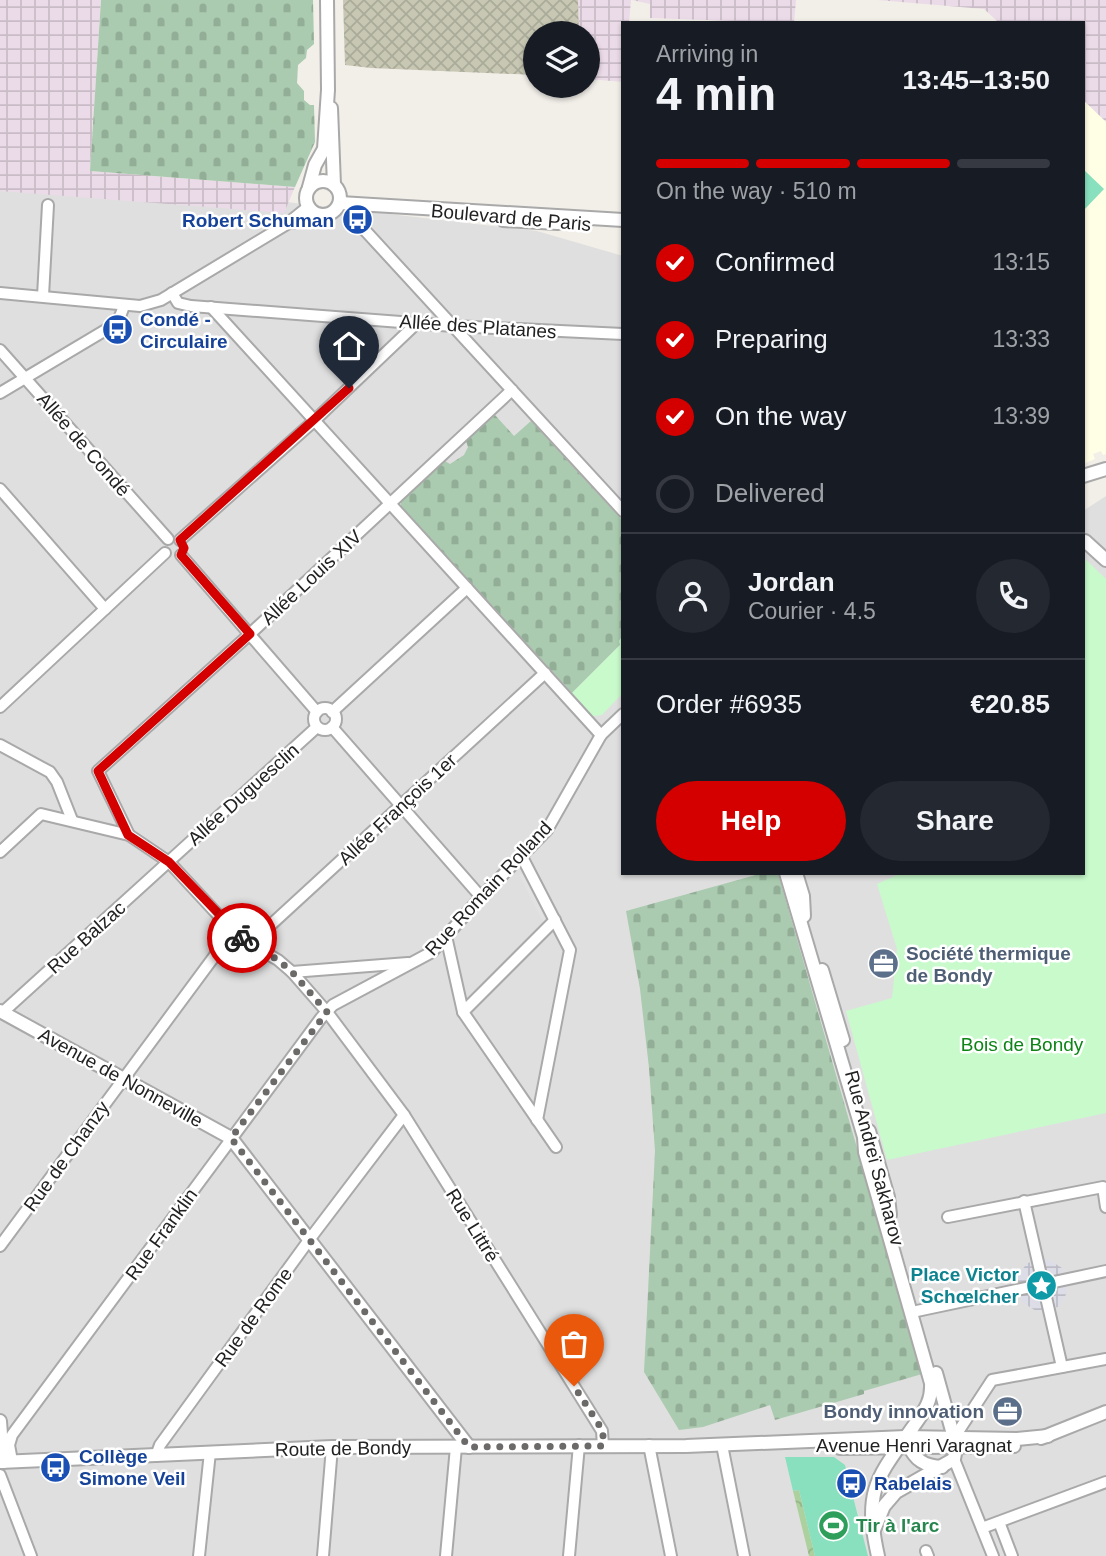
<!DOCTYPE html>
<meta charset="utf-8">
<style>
body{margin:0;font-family:Helvetica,sans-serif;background:#242831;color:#f1f3f6;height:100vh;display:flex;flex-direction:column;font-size:26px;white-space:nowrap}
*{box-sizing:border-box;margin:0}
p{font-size:23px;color:#9ea1a6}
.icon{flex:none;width:38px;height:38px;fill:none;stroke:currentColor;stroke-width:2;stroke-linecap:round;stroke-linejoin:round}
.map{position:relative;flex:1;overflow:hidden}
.details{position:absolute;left:621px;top:21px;width:464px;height:854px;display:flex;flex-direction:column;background:#171b24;border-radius:0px;box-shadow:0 2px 5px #0004}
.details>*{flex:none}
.fabs{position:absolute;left:523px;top:21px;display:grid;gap:14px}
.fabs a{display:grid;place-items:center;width:77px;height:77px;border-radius:50%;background:#171b24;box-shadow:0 2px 5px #0004;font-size:35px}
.pin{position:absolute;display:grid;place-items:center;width:60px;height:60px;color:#fff;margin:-72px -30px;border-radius:50% 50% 50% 0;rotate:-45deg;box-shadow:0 0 7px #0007}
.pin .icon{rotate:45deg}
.courier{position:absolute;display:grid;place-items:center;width:70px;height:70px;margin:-35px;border:5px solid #d40000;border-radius:50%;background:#fff;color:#222;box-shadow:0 2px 9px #0007}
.overview em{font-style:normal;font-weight:700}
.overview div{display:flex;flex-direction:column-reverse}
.overview{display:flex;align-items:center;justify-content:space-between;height:119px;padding:0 35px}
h1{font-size:46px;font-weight:700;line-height:52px}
.bar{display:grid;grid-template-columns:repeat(4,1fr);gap:10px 7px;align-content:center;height:84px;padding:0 35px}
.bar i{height:9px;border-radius:5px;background:#363941}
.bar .active{background:#d40000}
.bar p{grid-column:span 4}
.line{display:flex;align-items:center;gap:18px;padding:0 35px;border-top:2px solid #363941}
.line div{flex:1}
.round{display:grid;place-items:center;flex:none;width:74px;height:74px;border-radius:37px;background:#242831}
ol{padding:0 35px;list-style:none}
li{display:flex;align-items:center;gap:21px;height:77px}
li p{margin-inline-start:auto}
li .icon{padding:7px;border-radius:50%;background:#d40000;color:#fff;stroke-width:4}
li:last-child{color:#9ea1a6}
li i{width:38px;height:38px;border:4px solid #363941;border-radius:50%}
.action{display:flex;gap:14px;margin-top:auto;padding:14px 35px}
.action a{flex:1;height:80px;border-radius:42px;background:#d40000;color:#fff;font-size:28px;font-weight:700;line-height:80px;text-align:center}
.action a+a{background:#242831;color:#f1f3f6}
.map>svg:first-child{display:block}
.residential{fill:#e0dfdf}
.industrial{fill:url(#industrial-grid)}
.education{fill:#ffffe5}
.construction{fill:url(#construction-cross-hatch)}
.forest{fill:url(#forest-crowns)}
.cemetery{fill:url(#cemetery-stones)}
.park{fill:#c8facc}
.pitch{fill:#88e0be}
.parking{fill:#e2e2e2}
.plaza{fill:url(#plaza-grid)}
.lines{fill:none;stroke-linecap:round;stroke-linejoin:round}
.minor-casing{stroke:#a9a9a9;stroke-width:14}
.tertiary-casing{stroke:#a9a9a9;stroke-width:16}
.minor{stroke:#fff;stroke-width:10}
.tertiary{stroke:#fff;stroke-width:12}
.done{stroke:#6b6a68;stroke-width:7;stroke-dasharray:0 12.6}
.route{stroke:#d40000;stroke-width:9}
.labels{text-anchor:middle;stroke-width:5;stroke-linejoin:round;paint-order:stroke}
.street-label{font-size:19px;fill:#222;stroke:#fff}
.transit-label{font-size:19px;font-weight:bold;fill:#164399;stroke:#fff;text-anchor:start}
.service-label{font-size:19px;font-weight:bold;fill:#4e5e75;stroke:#fff;text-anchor:start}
.park-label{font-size:19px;fill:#0c8416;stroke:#fff}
.culture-label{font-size:19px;font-weight:bold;fill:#0d838f;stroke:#fff;text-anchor:end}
.leisure-label{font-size:19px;font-weight:bold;fill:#27864d;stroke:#fff;text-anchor:start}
</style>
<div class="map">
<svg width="1106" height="1556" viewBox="0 0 1106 1556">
<defs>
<pattern id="industrial-grid" width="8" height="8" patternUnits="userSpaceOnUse" patternTransform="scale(1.75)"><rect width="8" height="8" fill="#ebdbe8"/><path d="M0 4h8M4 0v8" fill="none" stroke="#c9bcc7"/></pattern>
<pattern id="construction-cross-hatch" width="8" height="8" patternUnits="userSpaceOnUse" patternTransform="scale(1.75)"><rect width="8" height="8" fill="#c7c7b4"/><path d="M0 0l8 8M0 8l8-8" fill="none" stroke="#abab9a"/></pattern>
<pattern id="forest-crowns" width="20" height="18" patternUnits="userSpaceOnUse" patternTransform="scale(1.75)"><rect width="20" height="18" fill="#add19e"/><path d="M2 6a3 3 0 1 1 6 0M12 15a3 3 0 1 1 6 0" fill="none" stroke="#95b388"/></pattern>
<pattern id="cemetery-stones" width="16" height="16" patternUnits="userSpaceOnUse" patternTransform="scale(1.75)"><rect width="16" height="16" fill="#aacbaf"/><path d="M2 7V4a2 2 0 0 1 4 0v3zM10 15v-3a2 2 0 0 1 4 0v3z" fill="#92ae96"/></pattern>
<pattern id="plaza-grid" width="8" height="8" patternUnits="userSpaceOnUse" patternTransform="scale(1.75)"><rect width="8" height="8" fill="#dddde8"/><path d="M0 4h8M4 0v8" fill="none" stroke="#bdbdc7"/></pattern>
</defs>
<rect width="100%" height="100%" fill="#f2efe9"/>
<polygon class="residential" points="0,169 537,231 623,256 623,873 1083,873 1083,511 1106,496 1106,1556 0,1556"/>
<g class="industrial">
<polygon points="0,0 101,0 90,171 295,187 284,213 0,191"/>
<polygon points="578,0 631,0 629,23 623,23 623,82 588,79 588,33 579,33"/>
<polygon points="632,0 796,0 794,23 650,18 650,4"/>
<polygon points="877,0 1106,0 1106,122 1083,100 1083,23 999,23 984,9"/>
</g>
<polygon class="education" points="1083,100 1106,122 1106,454 1103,455 1101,451 1093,454 1095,459 1083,464"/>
<polygon class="construction" points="343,0 578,0 579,33 536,33 535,75 371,68 345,65"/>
<polygon class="forest" points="799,1490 815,1556 809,1556 793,1491"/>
<g class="cemetery">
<polygon points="101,0 313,0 314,44 307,50 306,58 298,65 297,83 304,91 304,100 310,105 314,105 315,142 295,187 90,171"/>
<polygon points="495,415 514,436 531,421 623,521 623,635 620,645 572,693 401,506 401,501 445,461 450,464 464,455 468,447 466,441"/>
<polygon points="763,873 778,873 922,1374 864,1391 864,1394 775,1420 770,1405 703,1427 679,1430 644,1372 655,1151 649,1068 640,989 626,911"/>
</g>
<g class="park">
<polygon points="1083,557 1106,579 1106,1113 887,1160 846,1011 892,998 897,949 877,884 901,873 1083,873"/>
<polygon points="623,635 623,693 602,715 593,716 572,693 620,645 619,641"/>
</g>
<g class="pitch">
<polygon points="1083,169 1104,189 1083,211"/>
<polygon points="785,1457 834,1457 845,1465 868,1556 815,1556 799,1490 793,1491"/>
</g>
<polygon class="parking" points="529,869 555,920 544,924 519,875"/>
<polygon class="plaza" points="1048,1259 1062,1268 1067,1293 1058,1307 1036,1311 1022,1302 1017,1277 1027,1263"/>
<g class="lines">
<defs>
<g id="minor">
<polyline points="293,223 319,215"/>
<polyline points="361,226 623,511"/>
<polyline points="0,293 140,306 161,300 287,224 308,207"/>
<polyline points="172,293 178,303 191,306 453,326 623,334"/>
<polyline points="43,296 48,205"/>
<polyline points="211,307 601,735"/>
<polyline points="0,350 168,539"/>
<polyline points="0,393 114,325 119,319 124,306"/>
<polyline points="0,489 105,609"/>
<polyline points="180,540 314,421 418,322"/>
<polyline points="181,555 317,712"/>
<polyline points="0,707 165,553"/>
<circle cx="325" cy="719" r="11"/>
<polyline points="332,712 467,588"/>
<polyline points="332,727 481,897"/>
<polyline points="0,745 50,772 57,782 72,820"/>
<polyline points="129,835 98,771 250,634 512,390"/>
<polyline points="0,852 41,814 129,835 169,862 233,931 250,944 278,960 292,972 327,1012 404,1115 602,1431 603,1446"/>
<polyline points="522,857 570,950 537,1120"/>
<polyline points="446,936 463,1012 556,1147"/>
<polyline points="250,944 545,673"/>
<polyline points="292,972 408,963"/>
<polyline points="3,1012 317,727"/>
<polyline points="463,1012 555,920"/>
<polyline points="1024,1201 1062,1367"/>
<polyline points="948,1217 1103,1187 1106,1207"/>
<polyline points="0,1246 233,931"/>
<polyline points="912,1312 1106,1271"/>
<polyline points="954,1438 992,1380 1106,1359"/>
<polyline points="649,1445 671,1556"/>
<polyline points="722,1445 744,1556"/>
<polyline points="156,1456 160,1445 309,1240 404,1115"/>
<polyline points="954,1459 993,1556"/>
<polyline points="12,1461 9,1445 12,1435 321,1018 333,1005 432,952 481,897 547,830 601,735 623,714"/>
<polyline points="0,1475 31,1556"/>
<polyline points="999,1522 1012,1556"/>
<polyline points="982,1528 1106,1482"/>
<polyline points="926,1551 928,1556"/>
<polyline points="199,1556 210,1452"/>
<polyline points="323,1556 332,1447"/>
<polyline points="446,1556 456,1447"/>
<polyline points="569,1556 579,1445"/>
</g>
<g id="tertiary">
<polyline points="331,108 334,185"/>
<circle cx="323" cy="198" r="17"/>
<polyline points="309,187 315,165 324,149 328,90 327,0"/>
<polyline points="340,203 623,220"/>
<polyline points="503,220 558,223"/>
<polyline points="1083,476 1106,469"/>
<polyline points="1085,541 1106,560"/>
<path d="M786,873L864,1137L865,1152L931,1383C932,1402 924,1411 913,1427C877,1478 863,1490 878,1556"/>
<polyline points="796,873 803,896 804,916"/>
<polyline points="822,970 843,1040"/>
<polyline points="0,1011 231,1138 469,1447"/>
<polyline points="869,1131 888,1197 890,1215"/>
<polyline points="0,1421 3,1462"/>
<polyline points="1041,1438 1106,1412"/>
<path d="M908,1444C915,1460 924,1466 942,1467"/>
<polyline points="840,1448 1014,1446"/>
<polyline points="0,1462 332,1447 686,1446 906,1437 1017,1439 1048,1436"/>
<polyline points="874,1530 884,1506 896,1492 954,1459 956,1448 954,1438 936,1373"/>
</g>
</defs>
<use href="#minor" class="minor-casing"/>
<use href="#tertiary" class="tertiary-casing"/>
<use href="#minor" class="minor"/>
<use href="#tertiary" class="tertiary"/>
</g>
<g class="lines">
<polyline class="done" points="242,938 278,960 292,972 327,1012 231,1138 469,1447 603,1446 603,1431 574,1386"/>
<polyline class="route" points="242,938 169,862 128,835 98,771 250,634 181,555 184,548 180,540 349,388"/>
</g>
<defs>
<symbol id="bus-disc" viewBox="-11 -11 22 22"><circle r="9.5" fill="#1a4fb4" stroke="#fff"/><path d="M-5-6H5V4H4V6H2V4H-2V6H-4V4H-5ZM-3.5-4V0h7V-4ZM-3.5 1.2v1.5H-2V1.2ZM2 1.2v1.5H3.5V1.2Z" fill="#fff"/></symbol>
<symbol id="office-disc" viewBox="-11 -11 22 22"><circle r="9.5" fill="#5c6f8a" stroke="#fff"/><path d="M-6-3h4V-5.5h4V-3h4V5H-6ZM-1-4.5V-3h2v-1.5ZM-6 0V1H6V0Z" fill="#fff"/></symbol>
<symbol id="sight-disc" viewBox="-11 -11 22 22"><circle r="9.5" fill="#0f9aa8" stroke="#fff"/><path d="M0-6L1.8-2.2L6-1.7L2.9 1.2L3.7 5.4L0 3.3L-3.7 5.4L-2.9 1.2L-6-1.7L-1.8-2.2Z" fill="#fff"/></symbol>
<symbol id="stadium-disc" viewBox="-11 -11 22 22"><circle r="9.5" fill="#2e9e5b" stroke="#fff"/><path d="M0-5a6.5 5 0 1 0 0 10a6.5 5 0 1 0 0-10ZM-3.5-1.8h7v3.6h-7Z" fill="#fff"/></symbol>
</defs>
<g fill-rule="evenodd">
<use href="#bus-disc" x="340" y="202" width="35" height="35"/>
<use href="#bus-disc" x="100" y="312" width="35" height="35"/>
<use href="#office-disc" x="866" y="946" width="35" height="35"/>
<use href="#sight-disc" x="1024" y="1268" width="35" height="35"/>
<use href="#office-disc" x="990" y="1394" width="35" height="35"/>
<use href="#bus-disc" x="38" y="1450" width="35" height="35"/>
<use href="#bus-disc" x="834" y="1466" width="35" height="35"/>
<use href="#stadium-disc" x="816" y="1508" width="35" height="35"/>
</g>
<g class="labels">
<g class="street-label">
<text transform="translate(511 217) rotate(5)" y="7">Boulevard de Paris</text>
<text transform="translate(478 326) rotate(4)" y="7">Allée des Platanes</text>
<text transform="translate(84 444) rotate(49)" y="7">Allée de Condé</text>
<text transform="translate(311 577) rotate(-43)" y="7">Allée Louis XIV</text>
<text transform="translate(243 794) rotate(-42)" y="7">Allée Duguesclin</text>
<text transform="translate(397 809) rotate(-43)" y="7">Allée François 1er</text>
<text transform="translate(488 888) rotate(-47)" y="7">Rue Romain Rolland</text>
<text transform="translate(86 937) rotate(-42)" y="7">Rue Balzac</text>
<text transform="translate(121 1077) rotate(29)" y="7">Avenue de Nonneville</text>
<text transform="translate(66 1156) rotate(-54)" y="7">Rue de Chanzy</text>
<text transform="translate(875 1158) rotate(75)" y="7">Rue Andreï Sakharov</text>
<text transform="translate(473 1225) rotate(58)" y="7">Rue Littré</text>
<text transform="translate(161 1234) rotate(-54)" y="7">Rue Franklin</text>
<text transform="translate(253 1317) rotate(-54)" y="7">Rue de Rome</text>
<text x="914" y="1452">Avenue Henri Varagnat</text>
<text transform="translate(343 1448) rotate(-1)" y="7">Route de Bondy</text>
</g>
<g class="transit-label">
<text x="334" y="227" text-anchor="end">Robert Schuman</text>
<text x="140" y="326">Condé -<tspan x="140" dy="22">Circulaire</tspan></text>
<text x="79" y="1463">Collège<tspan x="79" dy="22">Simone Veil</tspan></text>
<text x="874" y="1490">Rabelais</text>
</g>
<g class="service-label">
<text x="906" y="960">Société thermique<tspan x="906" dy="22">de Bondy</tspan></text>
<text x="984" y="1418" text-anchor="end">Bondy innovation</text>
</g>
<g class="park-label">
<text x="1022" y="1051">Bois de Bondy</text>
</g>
<g class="culture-label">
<text x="1019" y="1281">Place Victor<tspan x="1019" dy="22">Schœlcher</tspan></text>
</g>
<g class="leisure-label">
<text x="856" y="1532">Tir à l'arc</text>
</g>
</g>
</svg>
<div class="fabs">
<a><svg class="icon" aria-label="layers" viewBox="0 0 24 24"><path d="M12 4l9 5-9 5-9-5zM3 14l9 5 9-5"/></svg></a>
</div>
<div class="pin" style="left:574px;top:1386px;background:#ea580c"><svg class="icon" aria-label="bag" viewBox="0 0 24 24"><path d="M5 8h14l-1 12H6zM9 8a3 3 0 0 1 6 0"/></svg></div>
<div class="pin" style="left:349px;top:388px;background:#1f2937"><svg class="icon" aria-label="home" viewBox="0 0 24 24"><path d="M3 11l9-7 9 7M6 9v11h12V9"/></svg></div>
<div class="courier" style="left:242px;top:938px"><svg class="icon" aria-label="bike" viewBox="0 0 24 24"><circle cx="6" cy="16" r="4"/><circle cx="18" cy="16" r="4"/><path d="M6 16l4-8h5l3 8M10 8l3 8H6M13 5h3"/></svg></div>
<section class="details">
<div class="overview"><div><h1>4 min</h1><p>Arriving in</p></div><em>13:45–13:50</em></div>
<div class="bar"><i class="active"></i><i class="active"></i><i class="active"></i><i></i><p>On the way · 510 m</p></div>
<ol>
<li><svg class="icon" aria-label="check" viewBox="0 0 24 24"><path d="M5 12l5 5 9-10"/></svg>Confirmed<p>13:15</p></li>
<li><svg class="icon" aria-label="check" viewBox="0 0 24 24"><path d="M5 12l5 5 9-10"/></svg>Preparing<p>13:33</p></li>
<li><svg class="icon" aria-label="check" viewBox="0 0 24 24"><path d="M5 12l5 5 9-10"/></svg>On the way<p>13:39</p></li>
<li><i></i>Delivered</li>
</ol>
<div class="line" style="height:126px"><a class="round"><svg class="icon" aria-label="person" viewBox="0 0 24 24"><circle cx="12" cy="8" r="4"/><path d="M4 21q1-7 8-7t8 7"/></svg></a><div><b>Jordan</b><p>Courier · 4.5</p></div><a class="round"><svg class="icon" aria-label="phone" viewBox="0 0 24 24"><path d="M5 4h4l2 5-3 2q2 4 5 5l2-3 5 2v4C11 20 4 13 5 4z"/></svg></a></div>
<div class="line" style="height:91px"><div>Order #6935</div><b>€20.85</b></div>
<div class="action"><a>Help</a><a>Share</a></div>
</section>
</div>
